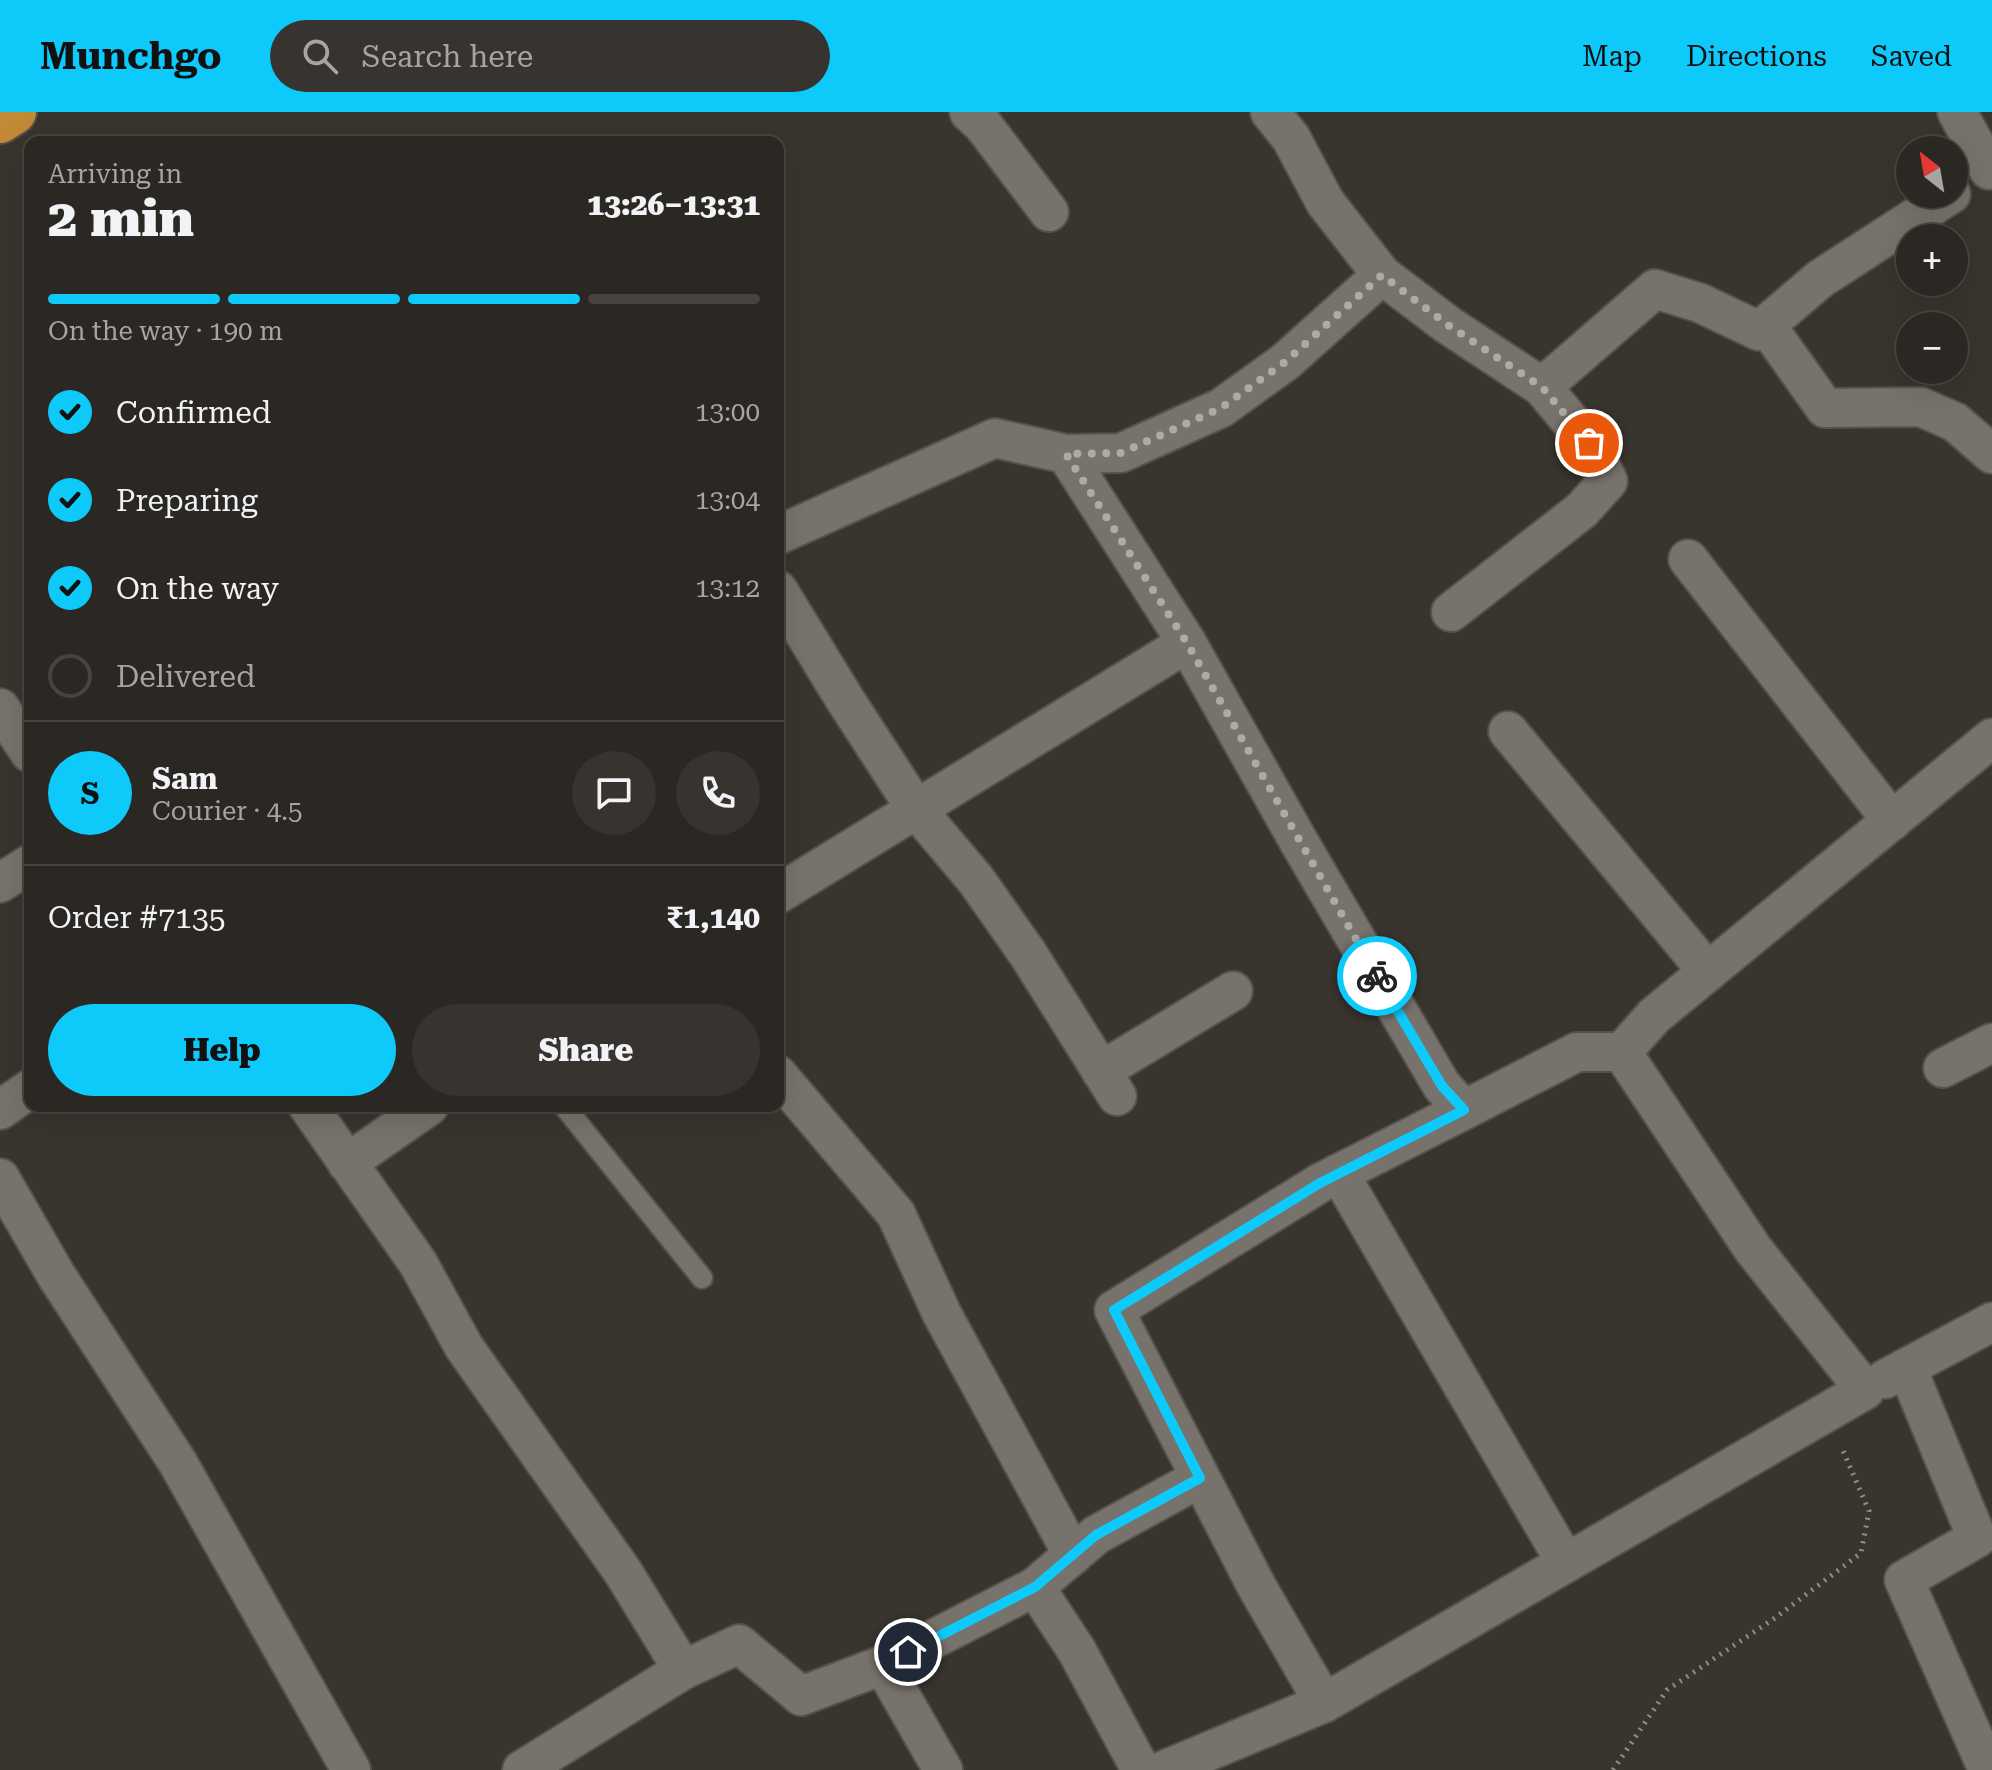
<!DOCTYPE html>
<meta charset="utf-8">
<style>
body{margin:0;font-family:"Roboto Serif",serif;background:#37332f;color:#f1f3f6;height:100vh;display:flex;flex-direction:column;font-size:30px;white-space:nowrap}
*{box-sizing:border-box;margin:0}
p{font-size:26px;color:#a6a5a5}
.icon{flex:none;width:44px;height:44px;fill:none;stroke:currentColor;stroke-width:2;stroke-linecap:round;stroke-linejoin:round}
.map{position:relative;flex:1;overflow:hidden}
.sheet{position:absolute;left:24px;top:24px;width:760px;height:976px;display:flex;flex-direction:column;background:#2b2722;border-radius:16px;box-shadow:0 8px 32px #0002,0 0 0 2px #474440}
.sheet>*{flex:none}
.needle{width:52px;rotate:329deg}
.fabs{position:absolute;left:1896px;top:24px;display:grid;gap:16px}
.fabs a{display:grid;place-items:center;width:72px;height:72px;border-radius:50%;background:#2b2722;box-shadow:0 8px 32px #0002,0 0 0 2px #474440;font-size:40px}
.pin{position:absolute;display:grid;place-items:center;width:68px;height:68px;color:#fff;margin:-34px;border:4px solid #fff;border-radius:50%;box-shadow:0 2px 8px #0007}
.courier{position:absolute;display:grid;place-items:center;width:80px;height:80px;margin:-40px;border:6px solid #0dcafa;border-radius:50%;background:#fff;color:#222;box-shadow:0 2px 10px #0007}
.summary em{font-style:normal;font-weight:800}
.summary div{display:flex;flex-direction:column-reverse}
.summary{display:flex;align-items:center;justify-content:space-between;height:136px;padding:0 24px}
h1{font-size:52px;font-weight:800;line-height:60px}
.bar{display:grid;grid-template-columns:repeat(4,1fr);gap:12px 8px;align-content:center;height:96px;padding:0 24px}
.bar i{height:10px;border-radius:6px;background:#474440}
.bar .current{background:#0dcafa}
.bar p{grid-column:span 4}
.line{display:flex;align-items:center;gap:20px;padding:0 24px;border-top:2px solid #474440}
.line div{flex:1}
.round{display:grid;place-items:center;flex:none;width:84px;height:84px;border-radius:42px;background:#37332f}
ol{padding:0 24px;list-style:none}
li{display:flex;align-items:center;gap:24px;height:88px}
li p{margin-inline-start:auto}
li .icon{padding:8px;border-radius:50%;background:#0dcafa;color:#111;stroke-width:4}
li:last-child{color:#a6a5a5}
li i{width:44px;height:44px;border:4px solid #474440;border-radius:50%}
.button{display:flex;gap:16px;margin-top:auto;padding:16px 24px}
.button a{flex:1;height:92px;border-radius:48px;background:#0dcafa;color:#111;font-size:32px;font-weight:800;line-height:92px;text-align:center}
.button a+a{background:#37332f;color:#f1f3f6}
header{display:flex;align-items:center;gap:48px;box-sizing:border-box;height:112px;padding:0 40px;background:#0dcafa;color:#111}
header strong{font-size:38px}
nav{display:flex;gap:44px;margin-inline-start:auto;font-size:28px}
.search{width:560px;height:72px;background:#37332f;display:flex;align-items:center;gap:20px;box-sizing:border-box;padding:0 28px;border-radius:44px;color:#a6a5a5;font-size:30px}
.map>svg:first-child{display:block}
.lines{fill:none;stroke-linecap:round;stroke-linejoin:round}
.lane-casing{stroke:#55524c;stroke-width:24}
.street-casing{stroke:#55524c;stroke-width:42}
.highway-casing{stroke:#55524c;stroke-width:48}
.path{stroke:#918d88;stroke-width:5;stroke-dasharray:2 6;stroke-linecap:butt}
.lane{stroke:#78726c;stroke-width:20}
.street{stroke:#78726c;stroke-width:38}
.highway{stroke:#c28937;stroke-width:44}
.done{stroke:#aeaaa6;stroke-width:8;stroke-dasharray:0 14.4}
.route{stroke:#0dcafa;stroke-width:10}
</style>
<header>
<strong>Munchgo</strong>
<div class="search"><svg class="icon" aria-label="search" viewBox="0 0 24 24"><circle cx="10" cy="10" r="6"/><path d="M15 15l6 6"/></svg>Search here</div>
<nav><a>Map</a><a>Directions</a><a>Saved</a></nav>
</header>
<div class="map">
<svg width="1992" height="1658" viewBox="0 0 1992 1658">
<rect width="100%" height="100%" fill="#39342e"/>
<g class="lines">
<defs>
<polyline id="lane" points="564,994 702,1166"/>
<g id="street">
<polyline points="969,0 983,13 1049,100"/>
<polyline points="1270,0 1291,26 1325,90 1382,163 1448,213 1542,275 1655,177 1700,191 1759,219 1820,167 1951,82"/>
<polyline points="1957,0 1989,58"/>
<polyline points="1766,213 1825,296 1921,295 1955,310 1992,342"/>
<polyline points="1066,342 1121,341 1221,296 1285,250 1382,163"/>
<polyline points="778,423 995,326 1066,342 1187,531 1299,730 1442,974 1464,998 1577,940 1622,940"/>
<polyline points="1688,447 1892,709"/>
<polyline points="778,478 844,586 916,697 976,768 1028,842 1117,984"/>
<polyline points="1451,500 1582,398 1608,369 1589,331 1542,275"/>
<polyline points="0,596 30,641"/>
<polyline points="1508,619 1708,860"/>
<polyline points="0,771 30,752"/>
<polyline points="778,782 1187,531"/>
<polyline points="1943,956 1992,931"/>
<polyline points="1101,959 1233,879"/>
<polyline points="778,963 896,1102 942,1202 1073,1443"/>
<polyline points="308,994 418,1151 464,1235 623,1460 683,1558"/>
<polyline points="0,998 30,977"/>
<polyline points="347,1051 429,994"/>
<polyline points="1339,1061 1566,1451"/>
<polyline points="0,1066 56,1163 178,1351 351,1658"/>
<polyline points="1907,1256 1977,1426 1904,1468 1988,1658"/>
<polyline points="1885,1267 1992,1210"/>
<polyline points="1324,1591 1257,1475 1114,1198 1320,1071 1464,998"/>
<polyline points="522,1658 683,1558 739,1532 801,1584 883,1553"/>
<polyline points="943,1658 883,1553 1035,1475"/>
<polyline points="1141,1658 1077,1539 1035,1475 1096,1423 1200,1366"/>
<polyline points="1164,1658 1324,1591 1865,1278 1753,1137 1622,940 1654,904 1992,626"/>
</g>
<polyline id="highway" points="0,9 14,0"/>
</defs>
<use href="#lane" class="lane-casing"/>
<use href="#street" class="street-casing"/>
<use href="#highway" class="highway-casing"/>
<polyline class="path" points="1613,1658 1667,1578 1775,1506 1861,1441 1869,1399 1841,1334"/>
<use href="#lane" class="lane"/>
<use href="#street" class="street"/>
<use href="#highway" class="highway"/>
</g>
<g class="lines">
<polyline class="done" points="1377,864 1187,531 1066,342 1121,341 1221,296 1285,250 1382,163 1448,213 1542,275 1589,331"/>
<polyline class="route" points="908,1540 1035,1475 1096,1423 1200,1366 1114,1198 1320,1071 1464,998 1442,974 1377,864"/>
</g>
</svg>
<div class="fabs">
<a><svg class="needle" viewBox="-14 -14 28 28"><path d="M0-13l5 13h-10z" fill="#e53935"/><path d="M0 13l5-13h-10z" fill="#a6a5a5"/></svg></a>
<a>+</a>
<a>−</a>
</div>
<div class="pin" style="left:1589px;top:331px;background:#ea580c"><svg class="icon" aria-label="bag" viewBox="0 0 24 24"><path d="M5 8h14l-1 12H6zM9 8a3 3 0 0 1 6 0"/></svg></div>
<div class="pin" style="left:908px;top:1540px;background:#1f2937"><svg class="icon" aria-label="home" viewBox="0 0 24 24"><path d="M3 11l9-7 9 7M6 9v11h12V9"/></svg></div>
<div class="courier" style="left:1377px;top:864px"><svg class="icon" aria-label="bike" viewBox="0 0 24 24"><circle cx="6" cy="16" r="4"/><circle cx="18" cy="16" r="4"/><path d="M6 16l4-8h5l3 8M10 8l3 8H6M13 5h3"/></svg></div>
<section class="sheet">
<div class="summary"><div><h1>2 min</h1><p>Arriving in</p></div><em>13:26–13:31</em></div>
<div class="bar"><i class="current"></i><i class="current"></i><i class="current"></i><i></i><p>On the way · 190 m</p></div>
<ol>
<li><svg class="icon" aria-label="check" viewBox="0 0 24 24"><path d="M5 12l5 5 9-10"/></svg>Confirmed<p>13:00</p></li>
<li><svg class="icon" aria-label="check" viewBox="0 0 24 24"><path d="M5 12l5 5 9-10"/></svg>Preparing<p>13:04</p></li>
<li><svg class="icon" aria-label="check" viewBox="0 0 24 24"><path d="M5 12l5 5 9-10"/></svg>On the way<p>13:12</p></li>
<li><i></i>Delivered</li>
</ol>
<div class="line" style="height:144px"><b class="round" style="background:#0dcafa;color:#111">S</b><div><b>Sam</b><p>Courier · 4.5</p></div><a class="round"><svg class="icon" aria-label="chat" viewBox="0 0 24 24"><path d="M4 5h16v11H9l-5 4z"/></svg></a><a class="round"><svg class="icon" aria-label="phone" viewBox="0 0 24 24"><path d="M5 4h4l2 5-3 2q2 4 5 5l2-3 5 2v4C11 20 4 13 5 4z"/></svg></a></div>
<div class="line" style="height:104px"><div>Order #7135</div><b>₹1,140</b></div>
<div class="button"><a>Help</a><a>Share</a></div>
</section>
</div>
